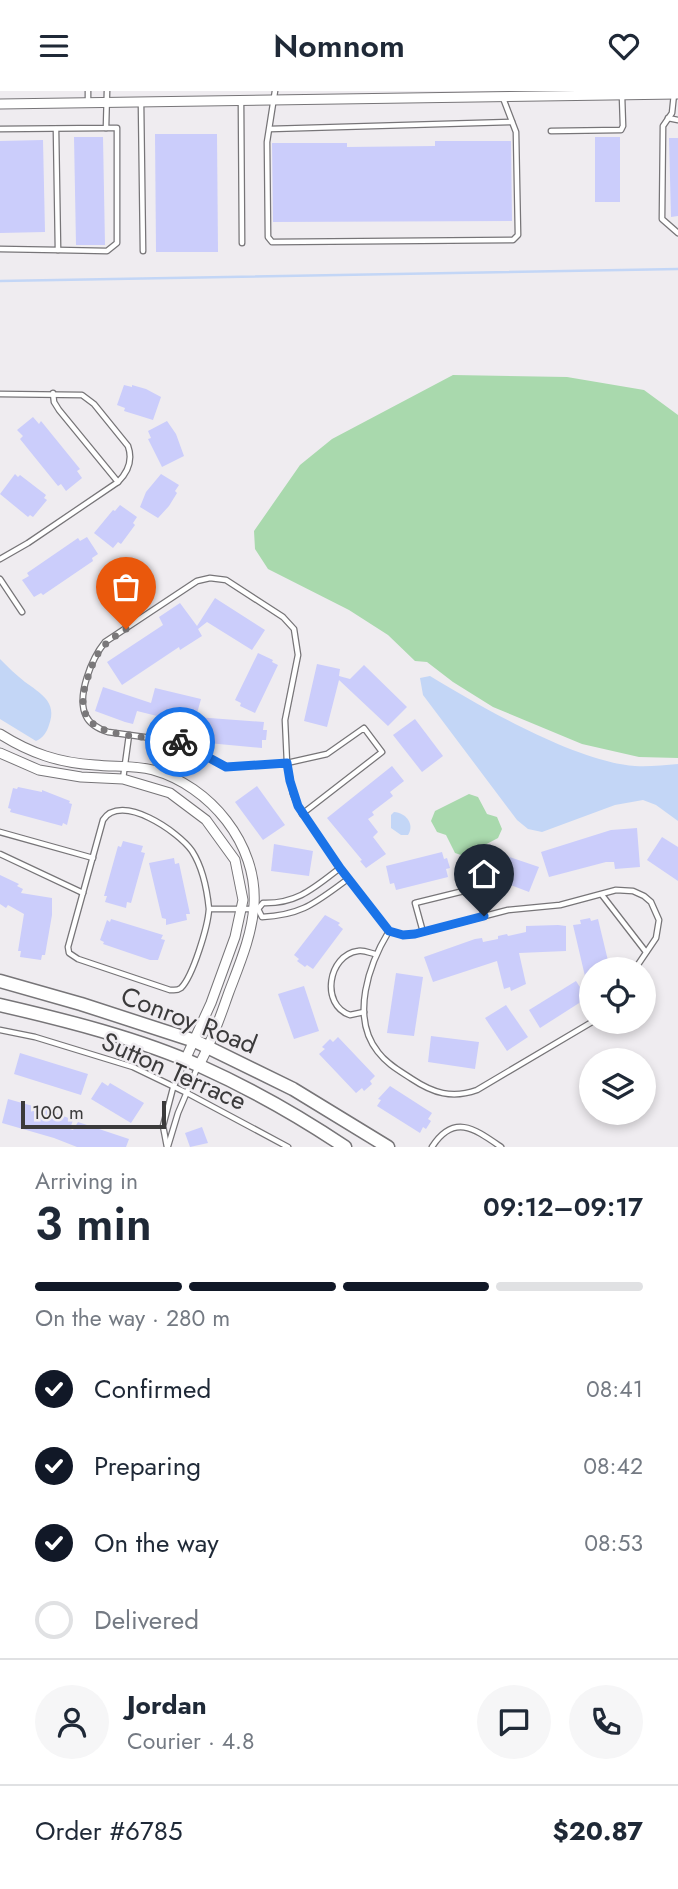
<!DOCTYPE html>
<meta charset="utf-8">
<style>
body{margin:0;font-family:Jost,sans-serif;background:#f6f6f7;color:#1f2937;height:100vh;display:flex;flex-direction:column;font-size:26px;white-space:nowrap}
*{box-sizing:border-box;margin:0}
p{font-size:23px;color:#747a83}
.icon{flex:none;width:38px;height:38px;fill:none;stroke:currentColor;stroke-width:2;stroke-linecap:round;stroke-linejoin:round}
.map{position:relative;height:1056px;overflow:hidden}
.drawer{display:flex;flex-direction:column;background:#fff;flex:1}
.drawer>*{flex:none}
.tools{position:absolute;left:579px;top:866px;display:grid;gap:14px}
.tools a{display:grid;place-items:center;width:77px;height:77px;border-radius:50%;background:#fff;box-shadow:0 4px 10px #0003;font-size:35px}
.scale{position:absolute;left:21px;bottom:18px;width:145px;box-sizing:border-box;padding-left:7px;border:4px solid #3b3a3b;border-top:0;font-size:19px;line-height:24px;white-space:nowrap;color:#3b3a3b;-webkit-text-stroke:5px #efecf0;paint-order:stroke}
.pin{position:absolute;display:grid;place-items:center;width:60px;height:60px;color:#fff;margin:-72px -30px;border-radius:50% 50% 50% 0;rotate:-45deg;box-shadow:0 0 7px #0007}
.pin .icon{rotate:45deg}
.courier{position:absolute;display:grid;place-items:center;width:70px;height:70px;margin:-35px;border:5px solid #1a73e8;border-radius:50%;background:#fff;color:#222;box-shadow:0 2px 9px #0007}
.head em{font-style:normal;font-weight:600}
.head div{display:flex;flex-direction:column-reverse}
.head{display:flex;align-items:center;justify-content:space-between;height:119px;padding:0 35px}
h1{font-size:46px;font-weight:600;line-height:52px}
.bar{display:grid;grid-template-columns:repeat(4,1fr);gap:10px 7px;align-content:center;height:84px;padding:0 35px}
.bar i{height:9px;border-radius:5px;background:#e0e1e3}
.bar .on{background:#111827}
.bar p{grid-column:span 4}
.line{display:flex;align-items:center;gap:18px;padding:0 35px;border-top:2px solid #e0e1e3}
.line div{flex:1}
.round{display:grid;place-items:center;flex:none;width:74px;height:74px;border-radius:37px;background:#f6f6f7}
ol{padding:0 35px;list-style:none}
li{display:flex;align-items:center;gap:21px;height:77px}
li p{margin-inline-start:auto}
li .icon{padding:7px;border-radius:50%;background:#111827;color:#fff;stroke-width:4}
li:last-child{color:#747a83}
li i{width:38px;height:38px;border:4px solid #e0e1e3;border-radius:50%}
header{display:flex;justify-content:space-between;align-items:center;height:91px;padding:0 35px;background:#fff;font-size:32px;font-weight:600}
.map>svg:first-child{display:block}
.green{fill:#a9d9ad}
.water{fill:#c3d6f6}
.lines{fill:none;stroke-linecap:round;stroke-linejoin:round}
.stream{stroke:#c3d6f6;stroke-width:2.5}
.building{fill:#cbcdfb}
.lane-casing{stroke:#777578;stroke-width:7}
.street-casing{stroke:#777578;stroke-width:11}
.secondary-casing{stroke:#777578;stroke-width:15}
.lane{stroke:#fff;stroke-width:4.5}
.street{stroke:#fff;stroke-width:9}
.secondary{stroke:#fff;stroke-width:12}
.done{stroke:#7a787a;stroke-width:7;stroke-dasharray:0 12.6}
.route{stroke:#1a73e8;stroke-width:9}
.labels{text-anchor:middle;stroke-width:5;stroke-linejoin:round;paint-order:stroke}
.street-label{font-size:26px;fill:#3b3a3b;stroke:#efecf0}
</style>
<header><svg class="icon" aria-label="menu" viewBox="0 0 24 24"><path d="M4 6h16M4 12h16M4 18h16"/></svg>Nomnom<svg class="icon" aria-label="heart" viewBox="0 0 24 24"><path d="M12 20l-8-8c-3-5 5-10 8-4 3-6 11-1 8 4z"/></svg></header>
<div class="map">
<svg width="678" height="1056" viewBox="0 0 678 1056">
<rect width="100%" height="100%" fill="#efecf0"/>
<g class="green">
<polygon points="453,284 567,286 644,299 678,324 678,667 639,666 582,653 493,616 453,591 427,571 415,570 388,544 349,519 268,478 255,458 254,440 300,374 332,348"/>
<polygon points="469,703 478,706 487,723 497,726 502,738 498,747 464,765 455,762 446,744 437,741 431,730 435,720"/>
</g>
<g class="water">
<path d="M0,568C8,576 16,584 25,591C40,602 58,611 49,634C47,641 43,647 36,650L0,628Z"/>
<path d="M430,585C481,616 576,671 635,675C649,676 664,674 678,673V730L656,714L643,709L615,714L542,741L528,738L517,729L423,604L420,587Z"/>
<path d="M394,721C406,722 415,733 408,744H401L391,737V724Z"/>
</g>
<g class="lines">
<polyline class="stream" points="0,190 678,178"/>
</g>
<g class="building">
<polygon points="155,43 217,43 218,161 156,161"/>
<polygon points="74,46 103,46 105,154 76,154"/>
<rect x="595" y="46" width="25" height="65"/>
<polygon points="669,47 678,47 678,125 671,126"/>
<polygon points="43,49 45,141 0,142 0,50"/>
<polygon points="435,50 511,50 512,130 273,131 272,52 347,52 347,56 435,55"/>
<polygon points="124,294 132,296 132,294 146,298 161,306 153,329 124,320 125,317 117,314"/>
<polygon points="33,326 39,333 41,330 80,378 77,380 82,387 66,400 61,393 58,395 20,348 23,345 17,339"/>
<polygon points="167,330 176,343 184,365 162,376 148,348 151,347 148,340"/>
<polygon points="15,383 18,386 20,384 46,404 44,407 47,409 33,426 30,424 28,426 0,403"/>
<polygon points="161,383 179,394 175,400 177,402 169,415 158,427 140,416 146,401"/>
<polygon points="120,414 137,426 133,432 135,434 121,453 118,451 113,457 94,442 113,419 115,420"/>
<polygon points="87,446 98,463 92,467 93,470 43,504 41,502 34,506 22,489 29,485 27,482 78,447 80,450"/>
<polygon points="215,507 265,539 252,559 207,531 198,538 202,545 180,559 179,556 122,594 107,571 163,534 159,526 180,512 197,535"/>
<polygon points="258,562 273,569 272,571 278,574 255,622 240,615 241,612 235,609"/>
<polygon points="317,573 340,578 339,585 350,588 364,574 407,616 388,635 339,589 327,636 304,630"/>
<polygon points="103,596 151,612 155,597 201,608 196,626 264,631 263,639 267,639 266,649 262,649 262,657 208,652 208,645 205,645 205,637 137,620 133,633 125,631 95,620"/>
<polygon points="415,628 443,665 422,681 393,644"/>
<polygon points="392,675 404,690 390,701 393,705 372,721 374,724 368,728 378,741 373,746 386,763 366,777 360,770 362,769 327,727"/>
<polygon points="257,695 285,734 263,749 235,711"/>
<polygon points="18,696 42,701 42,699 70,710 69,712 72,713 67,734 63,732 62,735 10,721 11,718 8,717 13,697 17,698"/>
<polygon points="637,737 640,776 615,778 614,771 606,771 549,786 541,761 611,739"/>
<polygon points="662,746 678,756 678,790 647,769"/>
<polygon points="123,750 143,755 141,761 145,762 131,812 127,811 126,817 105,811 107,805 104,805 118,755 121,756"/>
<polygon points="274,753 313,760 309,785 271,780"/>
<polygon points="442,761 444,768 447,767 450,777 446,778 448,786 396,799 394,792 390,793 386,775"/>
<polygon points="501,763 539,776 529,801 492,787"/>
<polygon points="174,767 175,773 179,772 190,823 186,823 187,829 166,834 166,828 162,827 149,772"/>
<polygon points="0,784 19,793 17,795 23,798 21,802 52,807 52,824 45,864 42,864 41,869 20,866 21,860 18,860 24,823 8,814 6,817 0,813"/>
<polygon points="325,824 340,832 338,834 343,838 313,878 307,874 305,876 297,870 299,868 294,864"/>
<polygon points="590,827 591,830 598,828 610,878 592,878 592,898 588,898 573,834 581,833 580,829"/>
<polygon points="111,828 163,844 161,848 165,849 158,869 150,869 103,853 104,851 100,849 107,829 110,831"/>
<polygon points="558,834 566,835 566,860 519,862 526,893 511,900 510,896 504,898 497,870 433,891 424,866 475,848 482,847 483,851 498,848 498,845 507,843 508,845 526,841 526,835"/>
<polygon points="396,882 423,886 414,945 387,942"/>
<polygon points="576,890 587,907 540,937 529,919"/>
<polygon points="304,895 319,940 294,948 278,903"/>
<polygon points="506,914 528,946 507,960 485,927"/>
<polygon points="431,945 479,951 475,978 428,971"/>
<polygon points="338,946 375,985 370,990 372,993 364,1000 362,997 356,1002 319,963 325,958 322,956 330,948 333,951"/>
<polygon points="20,962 88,983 81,1004 14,983"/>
<polygon points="102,991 108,995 110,992 144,1012 131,1032 91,1008"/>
<polygon points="390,995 432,1022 428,1028 431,1030 426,1038 423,1036 420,1042 377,1015 381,1009 378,1008"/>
<polygon points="8,1008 54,1021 73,1029 70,1038 73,1039 78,1031 129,1048 126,1056 77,1056 54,1047 2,1032"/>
<polygon points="202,1036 208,1052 190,1056 185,1042"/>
</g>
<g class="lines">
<defs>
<g id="lane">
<polyline points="88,0 88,11"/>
<polyline points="275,0 267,51 268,146 272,151 513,149 518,144 516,41 503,7"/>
<polyline points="674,3 672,22 663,35 662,128 678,142"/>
<polyline points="241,10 242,152"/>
<polyline points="141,11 143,160"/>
<polyline points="668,27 678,29"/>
<polyline points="0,38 106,37 107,0"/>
<polyline points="270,38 512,31"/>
<polyline points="551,40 621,39 623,35 622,5"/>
<polyline points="0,158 58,159 56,38"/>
<polyline points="58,159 107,160 117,152 117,37 106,37"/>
<polyline points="53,302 54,311 59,319 118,391"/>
<path d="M0,303L82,304L94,313L128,355C133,369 128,381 118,391L28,452L0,468"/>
<path d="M210,487L226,489L283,526L294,538L298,564L285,629L287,672L226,676L180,651L108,641C99,638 90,634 86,625C76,605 92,567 105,551L197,490Z"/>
<polyline points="0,488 22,521"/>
<polyline points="123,688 129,644"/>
<polyline points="302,723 382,661 364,637 327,663 287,672 293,703 298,715 340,777 389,840 403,844 415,843 508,819 560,814 616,799 633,800 644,805 651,811 659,829 656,847 635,878"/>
<polyline points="0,741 93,767"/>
<polyline points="0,763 83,802"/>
<polyline points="602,804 646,861"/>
<path d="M209,818C208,835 193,885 181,897C177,900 175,899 170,899L78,868L69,862L68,856L103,729C121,701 179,741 192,760C203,777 207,798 209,818H258L263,812C297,813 314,797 340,777"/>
<path d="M258,818L262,826C303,824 316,811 348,788"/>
<path d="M389,840C369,873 350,926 378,961C387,973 400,980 412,988C433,1002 452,1008 477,999L592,931"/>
<polyline points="423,841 415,812 476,797 484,825"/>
<path d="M364,921L350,924C320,914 328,864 358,860C364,859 370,862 375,863"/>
<polyline points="0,939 35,946 133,976 187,1002 288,1056"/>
<polyline points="168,1055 178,1022 198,975"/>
<polyline points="167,1056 163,1035 173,997 185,970"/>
<path d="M432,1056C454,1022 475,1038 501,1056"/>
</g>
<g id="street">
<polyline points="0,13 678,3"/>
<path d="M0,643C30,662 59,672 95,674C114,676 133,674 153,679C210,695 258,753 254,814C252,844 240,872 229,901C220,926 212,951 199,974"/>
<polyline points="0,662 39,679 81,686 123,688 170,702 206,729 235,769 243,809 235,846 211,912 185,969"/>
</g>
<g id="secondary">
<polyline points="0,890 81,913 195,950 293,998 388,1056"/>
<path d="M0,914C65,929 140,948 200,975C251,998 299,1025 345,1056"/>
</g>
</defs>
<use href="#lane" class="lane-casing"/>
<use href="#street" class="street-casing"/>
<use href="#secondary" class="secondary-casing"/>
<use href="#lane" class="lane"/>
<use href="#street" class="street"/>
<use href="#secondary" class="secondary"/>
</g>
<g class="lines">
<path class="done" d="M126,538C99,555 96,562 86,592C67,655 143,641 180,651"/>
<polyline class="route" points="180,651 226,676 287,672 290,690 298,715 340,777 389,840 403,844 415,843 484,825"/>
</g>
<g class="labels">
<g class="street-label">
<text transform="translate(189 929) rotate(21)" y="9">Conroy Road</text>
<text transform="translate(174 980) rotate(24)" y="9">Sutton Terrace</text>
</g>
</g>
</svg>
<div class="tools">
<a><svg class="icon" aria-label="locate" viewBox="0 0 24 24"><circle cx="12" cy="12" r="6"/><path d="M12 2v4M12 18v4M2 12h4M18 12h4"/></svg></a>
<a><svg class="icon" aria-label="layers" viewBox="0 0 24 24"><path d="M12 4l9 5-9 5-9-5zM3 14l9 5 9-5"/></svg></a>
</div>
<div class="scale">100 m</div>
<div class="pin" style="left:126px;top:538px;background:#ea580c"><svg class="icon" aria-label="bag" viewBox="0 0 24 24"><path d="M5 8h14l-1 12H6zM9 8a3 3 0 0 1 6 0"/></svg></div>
<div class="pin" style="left:484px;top:825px;background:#1f2937"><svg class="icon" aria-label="home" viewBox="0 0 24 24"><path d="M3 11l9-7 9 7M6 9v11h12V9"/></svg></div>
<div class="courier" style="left:180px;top:651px"><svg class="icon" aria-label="bike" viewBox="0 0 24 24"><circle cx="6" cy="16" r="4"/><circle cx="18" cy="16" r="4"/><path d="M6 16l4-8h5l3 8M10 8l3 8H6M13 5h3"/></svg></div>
</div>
<section class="drawer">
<div class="head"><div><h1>3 min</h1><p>Arriving in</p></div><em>09:12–09:17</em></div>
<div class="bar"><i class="on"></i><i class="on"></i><i class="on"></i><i></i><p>On the way · 280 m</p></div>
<ol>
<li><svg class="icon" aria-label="check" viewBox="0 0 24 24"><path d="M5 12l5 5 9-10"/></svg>Confirmed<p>08:41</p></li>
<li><svg class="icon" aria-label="check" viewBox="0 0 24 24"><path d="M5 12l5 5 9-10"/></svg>Preparing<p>08:42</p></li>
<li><svg class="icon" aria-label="check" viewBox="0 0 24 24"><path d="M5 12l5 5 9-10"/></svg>On the way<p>08:53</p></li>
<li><i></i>Delivered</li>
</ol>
<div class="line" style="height:126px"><a class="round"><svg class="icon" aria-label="person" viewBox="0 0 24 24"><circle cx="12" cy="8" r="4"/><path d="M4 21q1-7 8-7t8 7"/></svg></a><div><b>Jordan</b><p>Courier · 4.8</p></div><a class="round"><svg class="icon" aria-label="chat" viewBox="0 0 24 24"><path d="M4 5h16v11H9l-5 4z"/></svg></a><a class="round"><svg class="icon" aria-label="phone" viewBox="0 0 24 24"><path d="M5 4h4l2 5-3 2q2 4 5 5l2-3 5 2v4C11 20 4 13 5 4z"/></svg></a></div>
<div class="line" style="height:91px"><div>Order #6785</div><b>$20.87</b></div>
</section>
